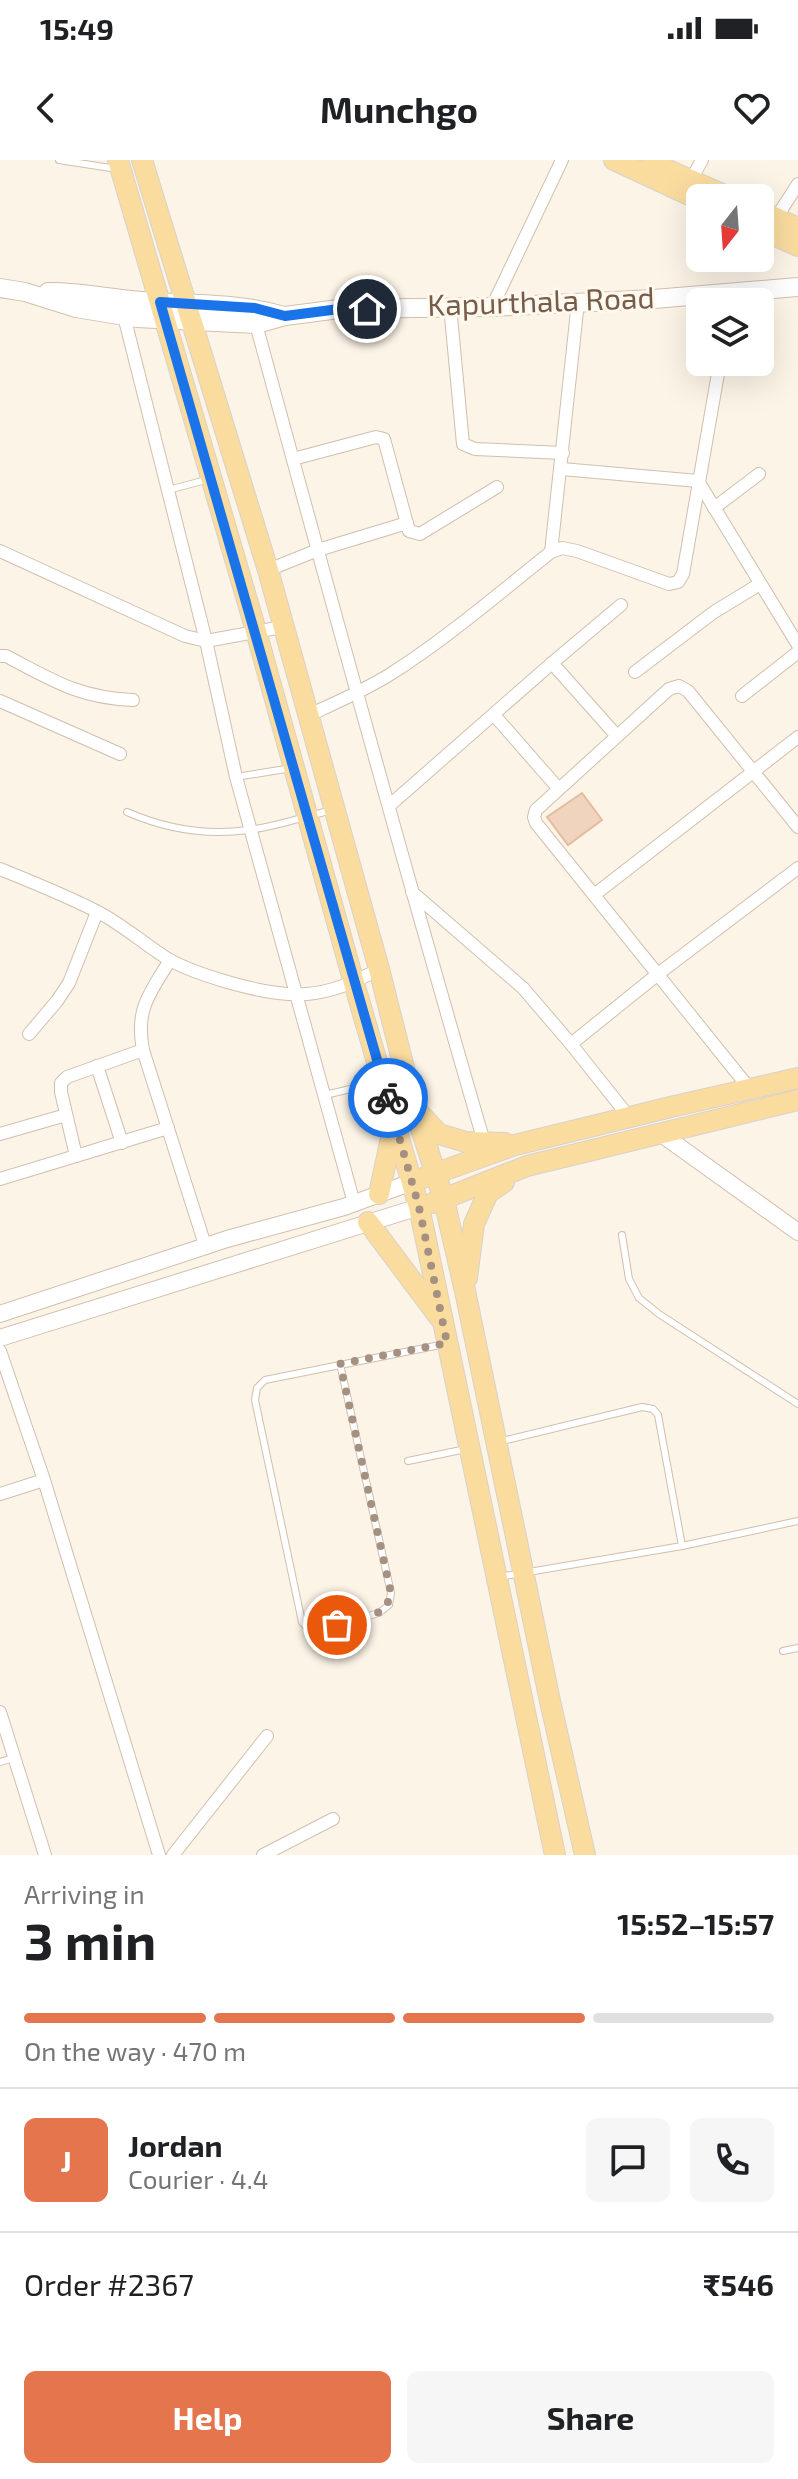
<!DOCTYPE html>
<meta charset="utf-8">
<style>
body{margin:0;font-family:"Exo 2",sans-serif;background:#f6f6f6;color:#202124;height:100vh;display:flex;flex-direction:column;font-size:30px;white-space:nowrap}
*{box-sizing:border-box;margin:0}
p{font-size:26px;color:#757577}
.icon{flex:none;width:44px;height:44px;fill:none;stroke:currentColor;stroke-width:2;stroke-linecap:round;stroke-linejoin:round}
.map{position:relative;height:1695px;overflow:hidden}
.sheet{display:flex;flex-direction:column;background:#fff;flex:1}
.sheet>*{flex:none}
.needle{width:52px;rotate:197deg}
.controls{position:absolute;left:686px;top:24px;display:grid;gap:16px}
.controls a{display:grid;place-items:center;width:88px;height:88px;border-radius:12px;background:#fff;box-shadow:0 8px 32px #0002;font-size:40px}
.pin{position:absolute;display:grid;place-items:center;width:68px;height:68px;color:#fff;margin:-34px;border:4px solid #fff;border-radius:50%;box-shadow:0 2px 8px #0007}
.courier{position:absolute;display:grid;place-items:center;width:80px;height:80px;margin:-40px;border:6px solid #1a73e8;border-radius:50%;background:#fff;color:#222;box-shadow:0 2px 10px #0007}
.summary em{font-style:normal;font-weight:700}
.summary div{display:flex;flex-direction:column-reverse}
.summary{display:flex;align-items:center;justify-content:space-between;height:136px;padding:0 24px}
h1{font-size:52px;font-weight:700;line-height:60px}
.bar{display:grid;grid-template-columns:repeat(4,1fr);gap:12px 8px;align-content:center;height:96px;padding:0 24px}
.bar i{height:10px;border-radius:6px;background:#e0e0e0}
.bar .on{background:#e4754d}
.bar p{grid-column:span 4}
.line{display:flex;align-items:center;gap:20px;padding:0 24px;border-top:2px solid #e0e0e0}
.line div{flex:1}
.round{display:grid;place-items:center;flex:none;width:84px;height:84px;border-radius:12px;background:#f6f6f6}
.button{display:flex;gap:16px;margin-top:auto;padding:16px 24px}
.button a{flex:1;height:92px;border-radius:12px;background:#e4754d;color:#fff;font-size:32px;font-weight:700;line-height:92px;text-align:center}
.button a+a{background:#f6f6f6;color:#202124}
.status{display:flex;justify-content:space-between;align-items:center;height:56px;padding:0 40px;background:#fff;direction:ltr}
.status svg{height:22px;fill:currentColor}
header{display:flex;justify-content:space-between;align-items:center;height:104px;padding:0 24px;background:#fff;font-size:36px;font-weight:700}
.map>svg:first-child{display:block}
.building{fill:#f1d4be;stroke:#e4bc9e;stroke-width:2}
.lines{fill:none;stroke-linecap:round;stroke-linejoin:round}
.service-casing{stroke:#d0bfaf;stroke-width:8}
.minor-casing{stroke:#d0bfaf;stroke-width:14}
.tertiary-casing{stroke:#d0bfaf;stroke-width:18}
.secondary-casing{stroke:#d3bfac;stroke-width:20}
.primary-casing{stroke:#d8d1cd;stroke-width:22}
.service{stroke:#fff;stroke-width:6}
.minor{stroke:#fff;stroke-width:12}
.tertiary{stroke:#fff;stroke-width:16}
.secondary{stroke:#fff;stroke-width:18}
.primary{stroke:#fadc9f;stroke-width:20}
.done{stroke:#a49181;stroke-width:8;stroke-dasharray:0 14.4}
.route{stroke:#1a73e8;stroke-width:10}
.labels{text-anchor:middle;stroke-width:6;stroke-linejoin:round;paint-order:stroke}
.street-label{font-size:30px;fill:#755c4b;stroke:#fff8ec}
</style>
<div class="status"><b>15:49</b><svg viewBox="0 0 49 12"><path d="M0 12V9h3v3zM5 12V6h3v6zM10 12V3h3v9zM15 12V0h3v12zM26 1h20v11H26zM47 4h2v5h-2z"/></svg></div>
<header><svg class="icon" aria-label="back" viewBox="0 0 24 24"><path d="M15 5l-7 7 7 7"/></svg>Munchgo<svg class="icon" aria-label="heart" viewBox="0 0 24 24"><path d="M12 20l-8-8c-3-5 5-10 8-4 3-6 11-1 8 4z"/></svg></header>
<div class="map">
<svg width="798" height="1695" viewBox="0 0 798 1695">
<rect width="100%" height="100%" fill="#fcf4e6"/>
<polygon class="building" points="582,633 602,660 568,685 547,657"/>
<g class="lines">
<defs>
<g id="service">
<polyline points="59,0 117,9"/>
<polyline points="168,330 206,320"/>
<polyline points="236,617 292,608"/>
<path d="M127,652C166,669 205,676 248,670C277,667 305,656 333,650"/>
<polyline points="325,935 380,922"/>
<polyline points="622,1075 629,1119 639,1138 659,1154 798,1244"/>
<polyline points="340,1204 391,1433 389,1445 379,1453 317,1470 308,1469 302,1462 255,1240 257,1228 265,1220 445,1184"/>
<polyline points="498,1282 642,1247 653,1249 658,1255 682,1386"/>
<polyline points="408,1301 466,1289"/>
<polyline points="499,1417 682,1386 798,1361"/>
<polyline points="783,1491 798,1488"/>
<polyline points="0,1602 14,1598"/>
</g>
<g id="minor">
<polyline points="691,20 702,0"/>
<polyline points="776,58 798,24"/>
<polyline points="450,146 463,284 475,289 563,293"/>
<polyline points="492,147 562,0"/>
<polyline points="124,156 206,481 236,617 354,1043"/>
<path d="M256,164C330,437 405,710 484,982"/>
<polyline points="293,299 376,277 384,279 409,371 420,374 497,327"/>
<polyline points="562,309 698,321 798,485"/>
<polyline points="714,348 759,314"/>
<polyline points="0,391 185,476 206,481 282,467"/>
<polyline points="551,392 578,142"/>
<polyline points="268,410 318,390 407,363"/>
<path d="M0,496H6C52,520 79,538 133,540"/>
<polyline points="552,503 616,575"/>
<polyline points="635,512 714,452 760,424"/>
<polyline points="742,536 798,492"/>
<polyline points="0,541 120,594"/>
<polyline points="494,555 558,628"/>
<path d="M307,556C335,543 363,531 389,515C446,479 498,434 551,392L562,388L577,391L669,424L678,422L683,414L720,202"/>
<polyline points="390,645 552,503 621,445"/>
<path d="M0,709C32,722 65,735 96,751C122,764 144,784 168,799C187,810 210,817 231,823C291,840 324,840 379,809"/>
<polyline points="412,732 523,828 571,884 629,957"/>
<polyline points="594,735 798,577"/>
<polyline points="29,874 57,841 69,823 97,752"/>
<polyline points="571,884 658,814 798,708"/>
<path d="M143,890C135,849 150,833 170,800"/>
<polyline points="97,906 122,983"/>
<polyline points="749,928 536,663 534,657 536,650 669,529 679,526 688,531 798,667"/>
<polyline points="0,974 66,955"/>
<polyline points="76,996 61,932 61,923 67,917 143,890 206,1088"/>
<polyline points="0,1019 168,968"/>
<polyline points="0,1191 44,1320 159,1695"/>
<polyline points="0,1334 44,1320"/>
<polyline points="0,1552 45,1695"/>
<polyline points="173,1695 267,1576"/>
<polyline points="263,1695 333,1659"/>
</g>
<g id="tertiary">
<polyline points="660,973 798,1072"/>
<polyline points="0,1154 227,1079 344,1047 412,1022"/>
<polyline points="0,1178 419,1047"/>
</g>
<g id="secondary">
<polyline points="0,128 25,132 76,148 137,158 256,164 285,156 339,149 492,147 654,139 798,127"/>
<path d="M48,132C79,132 110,138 141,141C190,145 237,142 284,156"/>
</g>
<g id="primary">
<polyline points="118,0 252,457 354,823 419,1047 555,1695"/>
<polyline points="142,0 268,410 379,809 414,947 444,1040 465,1131 550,1541 585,1695"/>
<polyline points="614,0 700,40"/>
<polyline points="652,3 731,38"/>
<polyline points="760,51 798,68"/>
<polyline points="760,69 798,86"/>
<polyline points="419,953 439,974 466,982 505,983"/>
<polyline points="423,1018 515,985 675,946 798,918"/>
<polyline points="379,1034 394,964"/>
<polyline points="433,1043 527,1006 798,940"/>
<polyline points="368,1062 439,1157"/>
<polyline points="467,1118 474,1064 488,1033 504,1022"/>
</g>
</defs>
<use href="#service" class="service-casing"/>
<use href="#minor" class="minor-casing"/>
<use href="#tertiary" class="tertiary-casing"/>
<use href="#secondary" class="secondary-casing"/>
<use href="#primary" class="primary-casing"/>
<use href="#service" class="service"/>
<use href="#minor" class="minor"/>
<use href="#tertiary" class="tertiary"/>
<use href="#secondary" class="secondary"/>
<use href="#primary" class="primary"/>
</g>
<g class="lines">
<path class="done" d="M337,1465C360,1458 386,1459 391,1433L340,1204L447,1183L419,1047L388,938"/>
<polyline class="route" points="367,149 339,149 285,156 255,148 160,142 388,938"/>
</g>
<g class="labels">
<g class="street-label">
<text transform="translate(541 142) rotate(-2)" y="10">Kapurthala Road</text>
</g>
</g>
</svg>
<div class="controls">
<a><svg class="needle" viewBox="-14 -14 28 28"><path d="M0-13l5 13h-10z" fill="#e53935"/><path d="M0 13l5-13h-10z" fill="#757577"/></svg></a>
<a><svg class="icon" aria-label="layers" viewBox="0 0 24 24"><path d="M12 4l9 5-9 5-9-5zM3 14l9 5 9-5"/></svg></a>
</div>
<div class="pin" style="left:337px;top:1465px;background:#ea580c"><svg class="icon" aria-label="bag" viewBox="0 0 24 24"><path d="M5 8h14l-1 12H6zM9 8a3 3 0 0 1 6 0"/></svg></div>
<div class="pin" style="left:367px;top:149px;background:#1f2937"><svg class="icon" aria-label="home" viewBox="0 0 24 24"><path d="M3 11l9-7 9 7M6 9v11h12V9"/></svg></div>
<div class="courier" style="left:388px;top:938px"><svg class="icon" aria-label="bike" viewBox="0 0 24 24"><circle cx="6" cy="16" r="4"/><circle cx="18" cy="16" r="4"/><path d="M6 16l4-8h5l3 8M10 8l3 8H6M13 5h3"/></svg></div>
</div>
<section class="sheet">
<div class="summary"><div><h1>3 min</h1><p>Arriving in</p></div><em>15:52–15:57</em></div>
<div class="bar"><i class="on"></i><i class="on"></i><i class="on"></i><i></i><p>On the way · 470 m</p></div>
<div class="line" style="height:144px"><b class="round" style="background:#e4754d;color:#fff">J</b><div><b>Jordan</b><p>Courier · 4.4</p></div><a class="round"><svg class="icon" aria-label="chat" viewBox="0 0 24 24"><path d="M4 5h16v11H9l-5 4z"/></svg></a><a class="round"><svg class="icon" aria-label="phone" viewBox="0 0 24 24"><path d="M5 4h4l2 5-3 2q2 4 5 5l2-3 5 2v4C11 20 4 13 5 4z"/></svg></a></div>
<div class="line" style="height:104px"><div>Order #2367</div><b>₹546</b></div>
<div class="button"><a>Help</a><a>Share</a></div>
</section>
